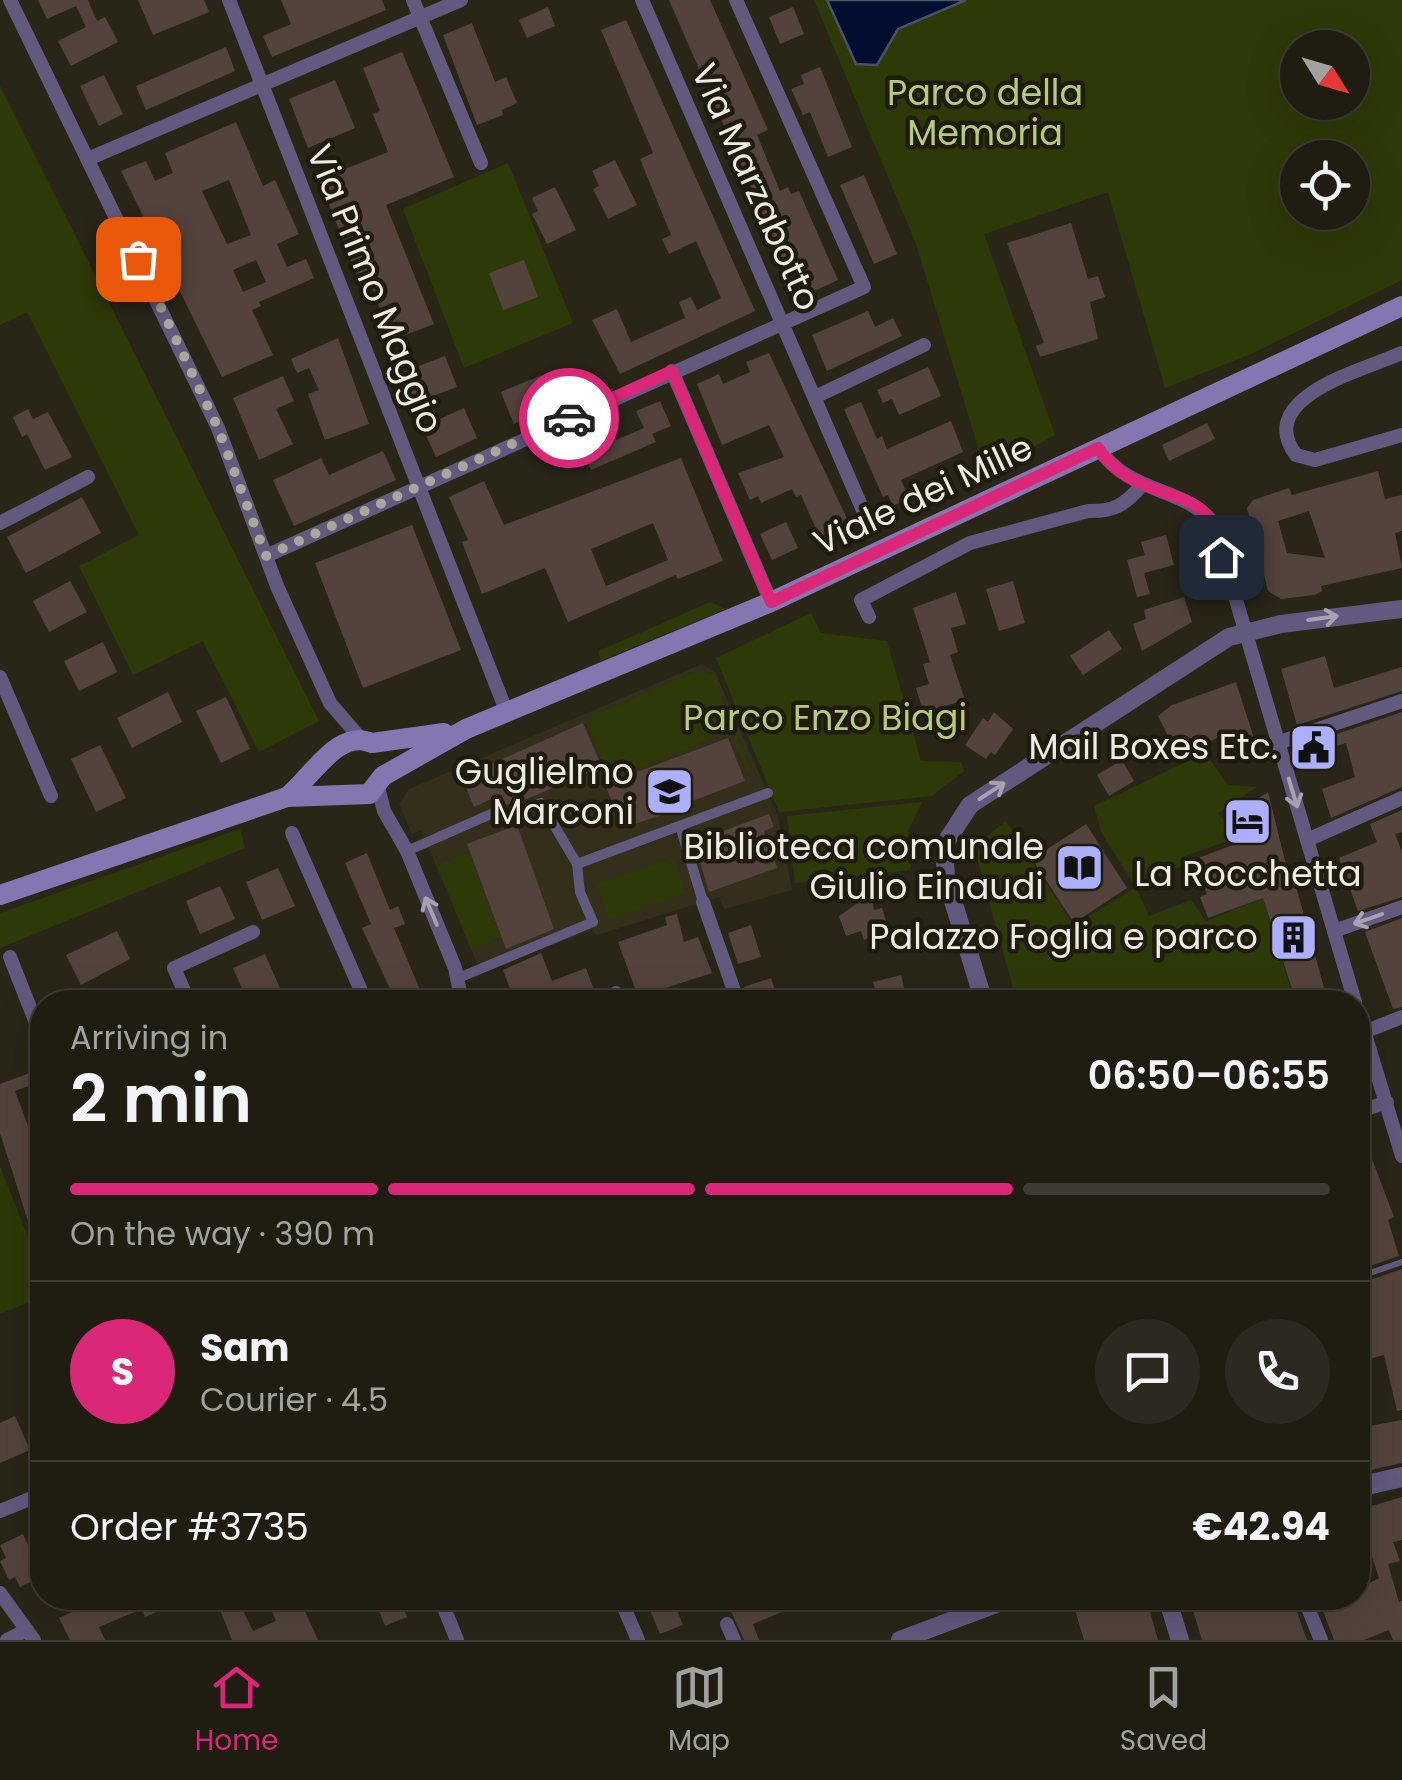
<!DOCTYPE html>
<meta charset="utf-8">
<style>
body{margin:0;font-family:Poppins,sans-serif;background:#2c2920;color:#f1f3f6;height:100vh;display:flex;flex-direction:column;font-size:38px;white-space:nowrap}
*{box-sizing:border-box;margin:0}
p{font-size:32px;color:#a1a19f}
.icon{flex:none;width:55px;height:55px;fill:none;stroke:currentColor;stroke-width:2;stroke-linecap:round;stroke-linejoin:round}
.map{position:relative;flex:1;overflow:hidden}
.sheet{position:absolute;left:30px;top:990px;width:1340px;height:620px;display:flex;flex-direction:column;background:#1f1c12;border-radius:40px;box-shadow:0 10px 40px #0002,0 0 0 2px #3c3a32}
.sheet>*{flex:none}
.needle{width:65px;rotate:127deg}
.fabs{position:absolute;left:1280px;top:30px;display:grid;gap:20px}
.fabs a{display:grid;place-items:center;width:90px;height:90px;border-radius:50%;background:#1f1c12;box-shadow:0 10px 40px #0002,0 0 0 2px #3c3a32;font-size:50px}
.pin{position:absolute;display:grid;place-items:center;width:85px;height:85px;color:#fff;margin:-42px;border-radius:20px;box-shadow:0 5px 15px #0006}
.courier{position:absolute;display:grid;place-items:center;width:100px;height:100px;margin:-50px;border:8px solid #db2777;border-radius:50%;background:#fff;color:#222;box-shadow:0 2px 12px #0007}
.overview em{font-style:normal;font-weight:600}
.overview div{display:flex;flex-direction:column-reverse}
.overview{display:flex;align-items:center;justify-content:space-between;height:170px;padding:0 40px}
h1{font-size:65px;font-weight:600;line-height:75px}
.bar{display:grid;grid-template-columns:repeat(4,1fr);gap:15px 10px;align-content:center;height:120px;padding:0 40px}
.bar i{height:12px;border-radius:8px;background:#3c3a32}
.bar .selected{background:#db2777}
.bar p{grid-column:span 4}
.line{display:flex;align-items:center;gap:25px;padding:0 40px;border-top:2px solid #3c3a32}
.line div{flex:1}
.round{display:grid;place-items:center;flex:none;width:105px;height:105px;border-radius:52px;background:#2c2920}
.tab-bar{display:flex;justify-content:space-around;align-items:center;height:140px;border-top:2px solid #3c3a32;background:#1f1c12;font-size:28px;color:#a1a19f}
.tab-bar a{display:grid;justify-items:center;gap:5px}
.tab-bar .selected{color:#db2777}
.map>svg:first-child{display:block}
.built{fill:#342f1b}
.green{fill:#2e3908;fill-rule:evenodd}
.water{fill:#020e30;stroke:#495166;stroke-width:2.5}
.building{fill:#53433c;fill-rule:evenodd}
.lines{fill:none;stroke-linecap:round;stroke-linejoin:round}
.service{stroke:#62597e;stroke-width:6}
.pedestrian{stroke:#62597e;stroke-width:10}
.minor{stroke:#62597e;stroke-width:14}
.tertiary{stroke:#62597e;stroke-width:18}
.secondary{stroke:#8576b1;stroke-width:20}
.oneway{stroke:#a8a2b0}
.done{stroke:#aaa79c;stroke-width:10;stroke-dasharray:0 18}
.route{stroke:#db2777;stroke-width:12}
.labels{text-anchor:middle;stroke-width:9;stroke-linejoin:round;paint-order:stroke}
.park-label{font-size:35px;fill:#b5cb80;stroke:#1f1c0f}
.street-label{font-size:35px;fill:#efece3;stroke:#1f1c0f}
.poi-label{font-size:35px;fill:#efece3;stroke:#1f1c0f;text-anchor:end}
</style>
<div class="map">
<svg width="1402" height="1640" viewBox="0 0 1402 1640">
<rect width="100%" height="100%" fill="#292618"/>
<polygon class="built" points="702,664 715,672 778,817 792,890 724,909 719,897 597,935 592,930 484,971 479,968 421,830 412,834 399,804 409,789"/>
<g class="green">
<path d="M814,0H1402V280L1251,354L1165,388L1108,192L984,234L1055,435L986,473L916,244ZM1298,48H1352V102H1298ZM1298,158H1352V212H1298Z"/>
<polygon points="0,86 319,721 259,752 203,641 133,675 79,566 139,535 27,312 0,325"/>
<polygon points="508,163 573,323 464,368 403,209"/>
<polygon points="710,602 726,609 600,661 599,651"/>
<polygon points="811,613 821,633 887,641 921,761 961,762 964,771 932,796 779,812 716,658"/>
<polygon points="699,670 713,675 751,771 747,773 730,731 603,783 599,773 607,769 587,719"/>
<polygon points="1205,753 1228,785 1257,787 1218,813 1229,828 1236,824 1243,836 1187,855 1189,863 1135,886 1101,832 1094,806"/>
<polygon points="922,802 908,831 911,870 795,883 787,816"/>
<polygon points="1006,821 1074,926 1136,887 1149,916 1191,900 1206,921 1263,898 1294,1000 1017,1002 976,855 987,836"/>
<polygon points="240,829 245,848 0,948 0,913"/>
<polygon points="468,853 501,937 471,949 438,865"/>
<polygon points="674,858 685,893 609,919 597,884"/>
<polygon points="0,1166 42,1273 42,1297 0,1314"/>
</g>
<polygon class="water" points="827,0 966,0 898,29 877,65 856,64"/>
<g class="building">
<polygon points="38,0 88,0 97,21 105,17 118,42 71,66 58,41 86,27 76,6 47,19"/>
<polygon points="138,0 204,0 209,12 153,35"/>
<polygon points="281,0 382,0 386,10 272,57 263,36 291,24"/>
<polygon points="669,0 710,0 768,130 757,135 780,191 788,187 791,194 799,191 838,280 799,298"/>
<polygon points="548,7 555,26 527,38 519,20"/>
<polygon points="793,7 804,34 780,44 769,17"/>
<polygon points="626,20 755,311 620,374 592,320 617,309 631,342 685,318 679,302 691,297 697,310 721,298 696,241 669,254 662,239 671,235 640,159 653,153 601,30"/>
<polygon points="472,23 495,82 506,77 517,103 502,110 503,115 477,125 443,35"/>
<polygon points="226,47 235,71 146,110 136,86"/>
<polygon points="402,52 454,177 386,205 434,324 392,340 367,274 358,278 319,179 388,152 373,114 380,111 363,68"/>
<polygon points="820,67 852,147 828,157 810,112 803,115 791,89 804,84 801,75"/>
<polygon points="104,75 123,114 99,126 80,86"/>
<polygon points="335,80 355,128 308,148 289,99"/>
<path d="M236,122L263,186L275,180L299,234L277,244L287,267L306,259L314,278L259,302L261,306L252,310L273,355L222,377L121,171L146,161L155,181L173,173L165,153ZM229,180L251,235L227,244L202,191ZM256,260L266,282L243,292L233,270Z"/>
<polygon points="615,160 637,205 608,219 593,189 599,186 592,171"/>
<polygon points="864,175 897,254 874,264 840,185"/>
<polygon points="555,187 576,230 547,244 532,214 538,211 532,198"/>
<polygon points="1071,223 1088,279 1098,276 1105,297 1090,302 1098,339 1040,357 1036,346 1044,343 1007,243"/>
<polygon points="524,260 538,297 503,310 489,273"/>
<polygon points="868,311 875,327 893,318 902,336 827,371 812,335"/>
<polygon points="338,338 369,424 325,440 308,394 319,390 309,368 297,373 291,359"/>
<polygon points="769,353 850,525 820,538 801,495 796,497 792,489 761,503 758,496 750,500 738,473 784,457 769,425 722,445 697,384 719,374 723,384 750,372 746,362"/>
<polygon points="445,356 457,387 414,403 403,372"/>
<polygon points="928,367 941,396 899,415 892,399 883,403 877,390"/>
<polygon points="542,375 554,405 514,424 501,392"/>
<polygon points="283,376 294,401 276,409 293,444 259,460 233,398"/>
<polygon points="660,401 671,426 652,434 656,442 591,470 580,441 611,428 616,440 644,428 636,411"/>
<polygon points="861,402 877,439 882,436 887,449 951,421 963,452 901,480 909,498 893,506 888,495 883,497 844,409"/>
<polygon points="464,408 477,438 436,457 422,427"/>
<polygon points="28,409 33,419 48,412 72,457 45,470 27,434 22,437 13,417"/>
<polygon points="1207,423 1215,439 1169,461 1162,445"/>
<polygon points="383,451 396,480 294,526 273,480 321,458 329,475"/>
<path d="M681,458L723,561L678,579L676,575L568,622L545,568L482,594L462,542L468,540L449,497L484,481L504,525ZM653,523L668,560L606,586L591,549Z"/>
<path d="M1378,471L1385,499L1402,495V531L1395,533L1402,568L1321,586L1322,591L1315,595L1281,599L1268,591L1247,508L1253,500L1289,488L1292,495ZM1309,511L1325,558L1287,553L1278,521Z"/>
<polygon points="82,497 101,533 26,573 7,537"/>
<polygon points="786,522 798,548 772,560 760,534"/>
<polygon points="412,525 461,650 363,688 315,563"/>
<polygon points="1166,535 1174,565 1144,573 1150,594 1137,597 1127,560 1145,555 1141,542"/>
<polygon points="70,581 87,612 49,632 33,601"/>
<polygon points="1013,581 1025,623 999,631 986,589"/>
<polygon points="956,592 966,624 951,628 958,652 950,655 965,700 942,707 944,714 926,720 916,688 929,684 923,664 930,662 913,608"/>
<polygon points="1184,597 1192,622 1142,651 1133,624 1146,619 1144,610"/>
<polygon points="1109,630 1122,649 1083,675 1070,656"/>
<polygon points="103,642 117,672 79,691 64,661"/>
<polygon points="1325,656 1334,688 1402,667 1402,691 1297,725 1281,669"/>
<polygon points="1236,682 1257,748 1232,756 1225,734 1183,755 1177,744 1173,746 1158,716 1172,705"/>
<polygon points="168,692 182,722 132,748 117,718"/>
<polygon points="226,697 250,749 221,763 196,711"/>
<polygon points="994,712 1013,729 995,755 991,752 986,759 965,745 983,718 988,722"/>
<polygon points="1402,712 1402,787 1331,818 1322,789 1355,777 1346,743 1310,755 1307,744"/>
<polygon points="583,723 602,767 515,804 502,805 498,796 474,807 462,777"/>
<polygon points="728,738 745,781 692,801 693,805 622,828 605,784"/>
<polygon points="100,745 126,798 96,812 71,759"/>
<polygon points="1122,760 1134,781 1109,796 1097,775"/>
<polygon points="1268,792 1291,885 1295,883 1328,1002 1296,1002 1263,898 1208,918 1200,897 1207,894 1193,860 1246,840 1233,814"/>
<polygon points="1402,810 1402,832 1395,834 1402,852 1402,897 1358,911 1339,858 1377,842 1370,824"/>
<polygon points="769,814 774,827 764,831 777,868 709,892 694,842"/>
<polygon points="1086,824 1127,888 1074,923 1032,859"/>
<polygon points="517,825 554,929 506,949 467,844"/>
<polygon points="367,853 390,910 398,906 405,924 394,928 425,1002 396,1002 362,928 371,924 345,863"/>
<polygon points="278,868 295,906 262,920 246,882"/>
<polygon points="220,886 235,919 200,934 186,901"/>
<polygon points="863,899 873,903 874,910 882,908 888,928 864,940 861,931 846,936 839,916"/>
<polygon points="677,914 684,942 698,937 712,973 650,993 653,1002 640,1002 618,942 667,925 665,917"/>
<polygon points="1402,918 1402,1007 1393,1009 1365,932"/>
<polygon points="751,925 761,957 738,964 728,933"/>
<polygon points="117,931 130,959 81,985 66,955"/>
<polygon points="541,953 552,981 586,968 598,1002 515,1002 503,970"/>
<polygon points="265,954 286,1002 248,1002 233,968"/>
<polygon points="901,975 906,996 897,998 899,1002 879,1002 873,982"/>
<polygon points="771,978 779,1002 748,1002 744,987"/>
<polygon points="38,1070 42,1081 15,1091 42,1164 38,1167 42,1180 42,1233 33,1237 0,1133 0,1084"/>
<polygon points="1358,1122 1394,1217 1388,1220 1399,1256 1358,1270"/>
<polygon points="1402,1269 1402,1410 1397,1411 1384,1355 1358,1362 1358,1284"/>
<polygon points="15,1416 30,1450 0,1463 0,1423"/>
<polygon points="1402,1420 1402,1463 1358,1473 1358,1428"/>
<polygon points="1402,1497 1402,1540 1393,1542 1400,1561 1388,1564 1399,1602 1402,1601 1402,1640 1393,1640 1389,1630 1364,1640 1334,1640 1318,1598 1358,1598 1358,1589 1379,1578 1372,1557 1358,1561 1358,1510"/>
<polygon points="23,1534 42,1576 20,1587 15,1577 9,1580 0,1561 6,1558 0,1545"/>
<polygon points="102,1598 190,1598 145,1617 142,1609 99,1627 105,1640 70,1640 59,1618"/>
<polygon points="237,1598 253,1631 276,1621 266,1598 299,1598 318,1640 232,1640 218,1605"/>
<polygon points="374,1598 399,1598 407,1617 385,1626"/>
<polygon points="645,1598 672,1598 683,1625 660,1634"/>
<polygon points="725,1598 782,1598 787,1610 753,1624 759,1640 744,1640"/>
<polygon points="1104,1598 1127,1601 1146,1598 1158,1640 1084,1640 1074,1607"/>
<polygon points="1189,1598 1292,1598 1307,1640 1202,1640"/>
</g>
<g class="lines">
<polyline class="service" points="1358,1277 1402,1262"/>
<g class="pedestrian">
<polyline points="680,826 703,902"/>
<polyline points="407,851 491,814 517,813 541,803 577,864 768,793"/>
<polyline points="456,979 593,922 580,892 577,864"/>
<polyline points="1358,1482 1402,1472"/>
<polyline points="1358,1492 1402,1482"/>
</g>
<g class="minor">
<polyline points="10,0 218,428 277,586 330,703 361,739"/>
<polyline points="229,0 507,713"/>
<polyline points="413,0 481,163"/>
<polyline points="642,0 869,524"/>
<polyline points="90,158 461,0"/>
<path d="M1402,353C1364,370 1253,397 1296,455L1315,460L1402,435"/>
<polyline points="672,371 771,602"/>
<polyline points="815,397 924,345"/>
<path d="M1098,448C1131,495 1179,485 1213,522L1355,1002"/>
<polyline points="0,523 88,477"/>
<polyline points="266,556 864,287 736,0"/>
<path d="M869,617L861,600L970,543L1088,511C1113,512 1125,505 1141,486"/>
<polyline points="0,677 51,796"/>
<polyline points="1277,743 1402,701"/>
<polyline points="378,787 384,811 407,851 455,968 462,1002"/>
<polyline points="292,833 366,1002"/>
<polyline points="1307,840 1402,798"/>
<polyline points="703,902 738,1002"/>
<polyline points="1334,931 1402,907"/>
<polyline points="10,957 42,1038"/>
<polyline points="616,993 620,1002"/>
<polyline points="189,1002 174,968 253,932"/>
<polyline points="1358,1011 1402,1156"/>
<polyline points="1364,1032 1402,1017"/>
<polyline points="1358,1112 1387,1102"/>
<polyline points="0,1511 42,1494"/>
<polyline points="0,1593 34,1640"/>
<polyline points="440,1598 457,1640"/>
<polyline points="620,1598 638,1640"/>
<polyline points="1304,1598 1321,1640"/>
<polyline points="727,1624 734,1640"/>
<polyline points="7,1640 27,1630"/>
</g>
<g class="tertiary">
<polyline points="984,1002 946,878 944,845 970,805 1229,637 1281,624 1402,609"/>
<polyline points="1167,1598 1180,1640"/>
<polyline points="900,1640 1012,1598"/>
</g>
<g class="secondary">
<path d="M287,797C313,776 338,728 372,743L444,733"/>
<polyline points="0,895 287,797 369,794 383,776 466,729 771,602 1402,306"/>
</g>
</g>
<defs><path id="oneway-shaft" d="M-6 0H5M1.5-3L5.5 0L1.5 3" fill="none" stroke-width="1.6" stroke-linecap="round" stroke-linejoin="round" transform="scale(2.5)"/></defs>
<g class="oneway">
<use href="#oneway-shaft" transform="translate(1323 618) rotate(-8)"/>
<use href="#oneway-shaft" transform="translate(992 791) rotate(-33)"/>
<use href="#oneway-shaft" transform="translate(1293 793) rotate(73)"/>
<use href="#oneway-shaft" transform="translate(431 911) rotate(-113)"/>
<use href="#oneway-shaft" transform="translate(1368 919) rotate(161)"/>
</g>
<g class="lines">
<polyline class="done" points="138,259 218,428 266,556 569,418"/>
<path class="route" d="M569,418L672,371L771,602L1098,448C1133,499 1186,486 1210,519C1217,529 1218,545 1221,557"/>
</g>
<defs>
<symbol id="civic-square" viewBox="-11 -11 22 22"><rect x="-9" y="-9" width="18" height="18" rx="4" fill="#acaffb" stroke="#1f1c0f"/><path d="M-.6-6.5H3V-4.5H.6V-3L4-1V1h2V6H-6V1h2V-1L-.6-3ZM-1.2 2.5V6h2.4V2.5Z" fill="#111"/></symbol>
<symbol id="school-square" viewBox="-11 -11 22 22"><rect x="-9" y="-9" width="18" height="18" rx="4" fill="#acaffb" stroke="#1f1c0f"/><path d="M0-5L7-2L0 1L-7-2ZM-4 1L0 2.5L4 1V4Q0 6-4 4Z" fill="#111"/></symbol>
<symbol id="hotel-square" viewBox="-11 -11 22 22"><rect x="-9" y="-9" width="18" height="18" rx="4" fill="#acaffb" stroke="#1f1c0f"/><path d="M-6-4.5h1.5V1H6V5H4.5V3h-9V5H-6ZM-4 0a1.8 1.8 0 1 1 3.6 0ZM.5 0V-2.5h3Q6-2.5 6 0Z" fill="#111"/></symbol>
<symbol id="library-square" viewBox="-11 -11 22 22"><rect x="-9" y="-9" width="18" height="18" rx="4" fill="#acaffb" stroke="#1f1c0f"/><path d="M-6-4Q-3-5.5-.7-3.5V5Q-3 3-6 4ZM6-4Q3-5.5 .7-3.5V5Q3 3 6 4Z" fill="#111"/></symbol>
<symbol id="building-square" viewBox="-11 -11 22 22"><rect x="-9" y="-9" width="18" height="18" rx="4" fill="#acaffb" stroke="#1f1c0f"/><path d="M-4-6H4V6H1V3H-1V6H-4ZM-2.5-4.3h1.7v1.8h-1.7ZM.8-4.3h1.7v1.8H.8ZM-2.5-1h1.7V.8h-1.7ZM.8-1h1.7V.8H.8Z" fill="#111"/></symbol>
</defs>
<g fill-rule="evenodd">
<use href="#civic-square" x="1286" y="720" width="55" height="55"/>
<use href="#school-square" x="642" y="764" width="55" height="55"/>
<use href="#hotel-square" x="1220" y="794" width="55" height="55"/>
<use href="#library-square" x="1052" y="840" width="55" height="55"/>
<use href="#building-square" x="1266" y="910" width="55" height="55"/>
</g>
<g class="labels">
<g class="park-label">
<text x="985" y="105">Parco della<tspan x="985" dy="40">Memoria</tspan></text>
<text x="825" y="730">Parco Enzo Biagi</text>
</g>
<g class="street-label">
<text transform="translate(756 187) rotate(66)" y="12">Via Marzabotto</text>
<text transform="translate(375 289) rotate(68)" y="12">Via Primo Maggio</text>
<text transform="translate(923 495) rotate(-25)" y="12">Viale dei Mille</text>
</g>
<g class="poi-label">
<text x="1278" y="759">Mail Boxes Etc.</text>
<text x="634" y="784">Guglielmo<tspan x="634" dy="40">Marconi</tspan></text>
<text x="1044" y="859">Biblioteca comunale<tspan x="1044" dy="40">Giulio Einaudi</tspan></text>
<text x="1248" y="886" text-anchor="middle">La Rocchetta</text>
<text x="1258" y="949">Palazzo Foglia e parco</text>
</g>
</g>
</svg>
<div class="fabs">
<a><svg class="needle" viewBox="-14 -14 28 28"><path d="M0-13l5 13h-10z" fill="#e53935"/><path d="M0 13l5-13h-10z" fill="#a1a19f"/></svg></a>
<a><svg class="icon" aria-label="locate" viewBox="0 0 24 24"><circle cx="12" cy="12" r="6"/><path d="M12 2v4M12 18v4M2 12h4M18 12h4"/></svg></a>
</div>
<div class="pin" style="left:138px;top:259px;background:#ea580c"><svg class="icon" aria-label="bag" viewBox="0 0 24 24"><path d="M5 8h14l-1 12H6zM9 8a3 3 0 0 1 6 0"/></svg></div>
<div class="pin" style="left:1221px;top:557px;background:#1f2937"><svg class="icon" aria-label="home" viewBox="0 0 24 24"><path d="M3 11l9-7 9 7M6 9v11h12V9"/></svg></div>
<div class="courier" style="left:569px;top:418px"><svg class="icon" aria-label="car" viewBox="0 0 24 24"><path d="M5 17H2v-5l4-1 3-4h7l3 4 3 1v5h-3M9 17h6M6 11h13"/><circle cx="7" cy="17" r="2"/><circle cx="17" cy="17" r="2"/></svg></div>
<section class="sheet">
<div class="overview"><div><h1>2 min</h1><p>Arriving in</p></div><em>06:50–06:55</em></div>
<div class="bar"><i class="selected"></i><i class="selected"></i><i class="selected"></i><i></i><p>On the way · 390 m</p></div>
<div class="line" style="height:180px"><b class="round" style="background:#db2777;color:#fff">S</b><div><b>Sam</b><p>Courier · 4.5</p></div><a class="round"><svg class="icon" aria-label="chat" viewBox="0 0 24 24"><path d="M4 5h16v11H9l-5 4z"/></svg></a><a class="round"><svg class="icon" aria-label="phone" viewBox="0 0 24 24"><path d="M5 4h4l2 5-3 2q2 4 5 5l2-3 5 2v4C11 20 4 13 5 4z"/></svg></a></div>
<div class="line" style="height:130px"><div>Order #3735</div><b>€42.94</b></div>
</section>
</div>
<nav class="tab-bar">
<a class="selected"><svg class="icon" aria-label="home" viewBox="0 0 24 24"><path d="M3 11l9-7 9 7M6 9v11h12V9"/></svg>Home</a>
<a><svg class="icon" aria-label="map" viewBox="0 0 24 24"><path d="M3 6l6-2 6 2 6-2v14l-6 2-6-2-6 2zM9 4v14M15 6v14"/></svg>Map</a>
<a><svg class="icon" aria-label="saved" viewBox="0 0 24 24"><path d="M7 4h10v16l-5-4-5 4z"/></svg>Saved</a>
</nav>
